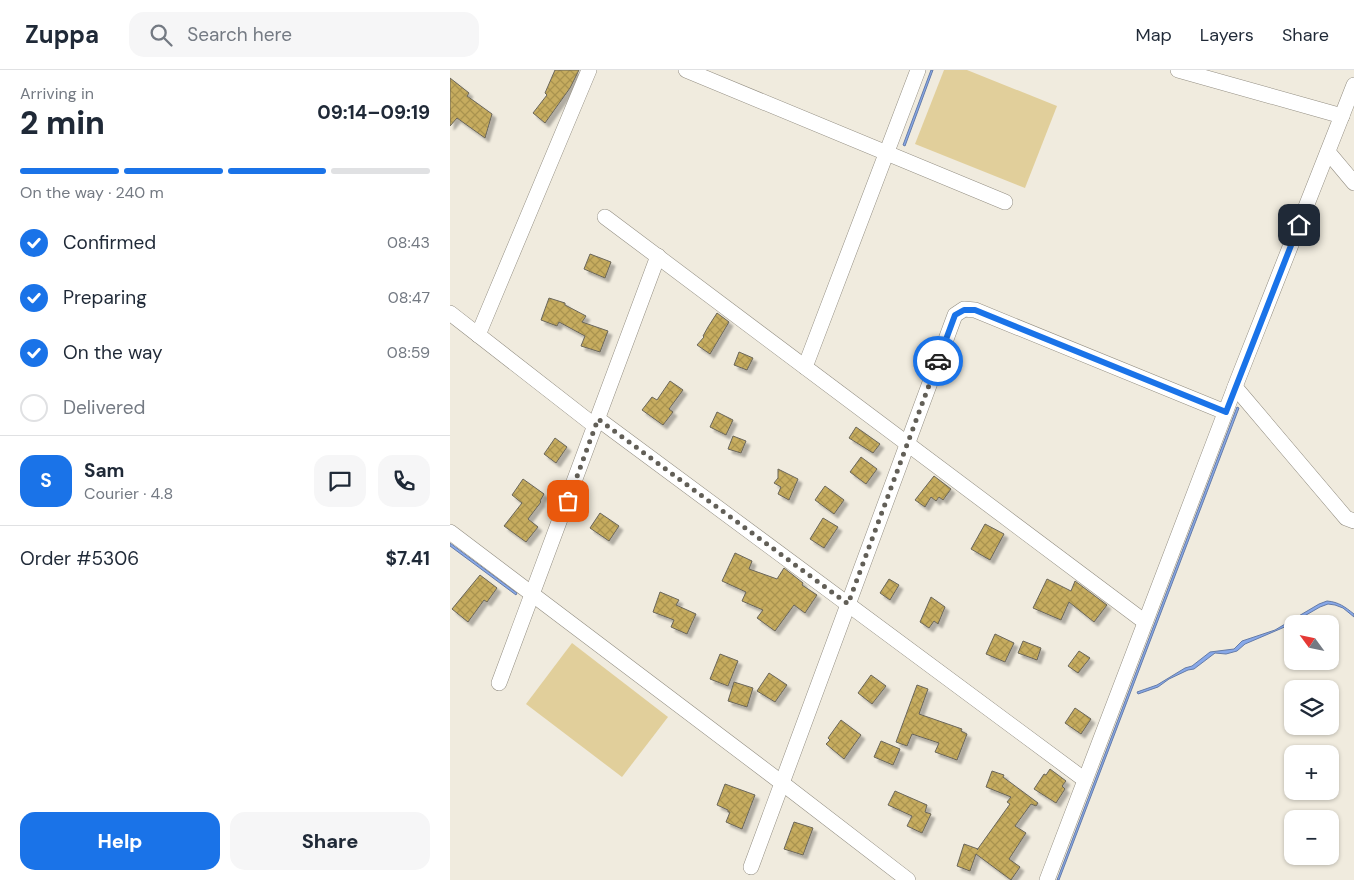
<!DOCTYPE html>
<meta charset="utf-8">
<style>
body{margin:0;font-family:"DM Sans",sans-serif;background:#f6f6f7;color:#1f2937;height:100vh;display:flex;flex-direction:column;font-size:19px;white-space:nowrap}
*{box-sizing:border-box;margin:0}
p{font-size:16px;color:#747a83}
.icon{flex:none;width:28px;height:28px;fill:none;stroke:currentColor;stroke-width:2;stroke-linecap:round;stroke-linejoin:round}
.map{position:relative;flex:1;overflow:hidden}
.drawer{display:flex;flex-direction:column;background:#fff;width:450px}
.drawer>*{flex:none}
.needle{width:32px;rotate:303deg}
.fabs{position:absolute;left:834px;top:545px;display:grid;gap:10px}
.fabs a{display:grid;place-items:center;width:55px;height:55px;border-radius:10px;background:#fff;box-shadow:0 1px 4px #0004;font-size:25px}
.pin{position:absolute;display:grid;place-items:center;width:42px;height:42px;color:#fff;margin:-21px;border-radius:10px;box-shadow:0 2px 8px #0006}
.courier{position:absolute;display:grid;place-items:center;width:50px;height:50px;margin:-25px;border:4px solid #1a73e8;border-radius:50%;background:#fff;color:#222;box-shadow:0 1px 6px #0007}
.headline em{font-style:normal;font-weight:800}
.headline div{display:flex;flex-direction:column-reverse}
.headline{display:flex;align-items:center;justify-content:space-between;height:85px;padding:0 20px}
h1{font-size:32px;font-weight:800;line-height:38px}
.bar{display:grid;grid-template-columns:repeat(4,1fr);gap:8px 5px;align-content:center;height:60px;padding:0 20px}
.bar i{height:6px;border-radius:4px;background:#e0e1e3}
.bar .active{background:#1a73e8}
.bar p{grid-column:span 4}
.line{display:flex;align-items:center;gap:12px;padding:0 20px;border-top:1px solid #e0e1e3}
.line div{flex:1}
.round{display:grid;place-items:center;flex:none;width:52px;height:52px;border-radius:15px;background:#f6f6f7}
ol{padding:0 20px;list-style:none}
li{display:flex;align-items:center;gap:15px;height:55px}
li p{margin-inline-start:auto}
li .icon{padding:5px;border-radius:50%;background:#1a73e8;color:#fff;stroke-width:4}
li:last-child{color:#747a83}
li i{width:28px;height:28px;border:2px solid #e0e1e3;border-radius:50%}
.button{display:flex;gap:10px;margin-top:auto;padding:10px 20px}
.button a{flex:1;height:58px;border-radius:15px;background:#1a73e8;color:#fff;font-size:20px;font-weight:800;line-height:58px;text-align:center}
.button a+a{background:#f6f6f7;color:#1f2937}
header{display:flex;align-items:center;gap:30px;box-sizing:border-box;height:70px;padding:0 25px;background:#fff;border-bottom:1px solid #e0e1e3}
header strong{font-size:24px}
nav{display:flex;gap:28px;margin-inline-start:auto;font-size:18px}
.search{width:350px;height:45px;background:#f6f6f7;display:flex;align-items:center;gap:12px;box-sizing:border-box;padding:0 18px;border-radius:15px;color:#747a83;font-size:19px}
main{display:flex;flex:1;min-height:0}
.map>svg:first-child{display:block}
.garden{fill:#e1cf9b}
.water{fill:#87a8e9;stroke:#657ca8}
.building{fill:url(#building-cross-hatch);stroke:#6a665a;filter:url(#shadow)}
.lines{fill:none;stroke-linecap:round;stroke-linejoin:round}
.street-casing{stroke:#938e82;stroke-width:16}
.street{stroke:#fff;stroke-width:15}
.done{stroke:#625f57;stroke-width:5;stroke-dasharray:0 9}
.route{stroke:#1a73e8;stroke-width:6}
</style>
<header>
<strong>Zuppa</strong>
<div class="search"><svg class="icon" aria-label="search" viewBox="0 0 24 24"><circle cx="10" cy="10" r="6"/><path d="M15 15l6 6"/></svg>Search here</div>
<nav><a>Map</a><a>Layers</a><a>Share</a></nav>
</header>
<main>
<section class="drawer">
<div class="headline"><div><h1>2 min</h1><p>Arriving in</p></div><em>09:14–09:19</em></div>
<div class="bar"><i class="active"></i><i class="active"></i><i class="active"></i><i></i><p>On the way · 240 m</p></div>
<ol>
<li><svg class="icon" aria-label="check" viewBox="0 0 24 24"><path d="M5 12l5 5 9-10"/></svg>Confirmed<p>08:43</p></li>
<li><svg class="icon" aria-label="check" viewBox="0 0 24 24"><path d="M5 12l5 5 9-10"/></svg>Preparing<p>08:47</p></li>
<li><svg class="icon" aria-label="check" viewBox="0 0 24 24"><path d="M5 12l5 5 9-10"/></svg>On the way<p>08:59</p></li>
<li><i></i>Delivered</li>
</ol>
<div class="line" style="height:90px"><b class="round" style="background:#1a73e8;color:#fff">S</b><div><b>Sam</b><p>Courier · 4.8</p></div><a class="round"><svg class="icon" aria-label="chat" viewBox="0 0 24 24"><path d="M4 5h16v11H9l-5 4z"/></svg></a><a class="round"><svg class="icon" aria-label="phone" viewBox="0 0 24 24"><path d="M5 4h4l2 5-3 2q2 4 5 5l2-3 5 2v4C11 20 4 13 5 4z"/></svg></a></div>
<div class="line" style="height:65px"><div>Order #5306</div><b>$7.41</b></div>
<div class="button"><a>Help</a><a>Share</a></div>
</section>
<div class="map">
<svg width="904" height="810" viewBox="0 0 904 810">
<defs>
<pattern id="building-cross-hatch" width="8" height="8" patternUnits="userSpaceOnUse" patternTransform="scale(1.25)"><rect width="8" height="8" fill="#c6ac5e"/><path d="M0 0l8 8M0 8l8-8" fill="none" stroke="#a99350"/></pattern>
<filter id="shadow"><feDropShadow dx="4" dy="4" stdDeviation="1" flood-color="#0004"/></filter>
</defs>
<rect width="100%" height="100%" fill="#f0ebde"/>
<g class="garden">
<polygon points="494,0 517,0 607,36 575,118 465,74"/>
<polygon points="122,573 218,647 172,707 76,634"/>
</g>
<g class="water">
<polygon points="481,0 483,0 455,76 453,75"/>
<polygon points="787,337 789,338 609,810 607,810"/>
<polygon points="0,473 67,523 66,525 0,476"/>
<path d="M877,531C889,532 895,537 904,544V547L893,538L885,535L878,534L870,537L837,556L795,574L787,581L776,584L765,583L744,599L738,600L719,609L708,617L688,624L687,622L707,615L735,598L742,596L760,582L784,579L792,571L825,560L869,534Z"/>
</g>
<g class="building">
<polygon points="105,0 129,0 120,18 95,53 83,43 97,25 95,23"/>
<polygon points="0,8 19,23 17,26 42,44 35,68 7,48 0,56"/>
<polygon points="140,184 161,192 155,208 134,199"/>
<polygon points="99,228 115,233 115,235 136,246 132,252 158,261 150,282 131,276 135,266 109,252 107,256 91,250"/>
<polygon points="267,243 279,252 260,284 247,275 254,267 253,266 258,257"/>
<polygon points="289,282 303,288 297,300 284,295"/>
<polygon points="220,311 233,320 219,339 223,342 213,355 192,340 202,327 207,330"/>
<polygon points="267,342 283,350 276,365 260,357"/>
<polygon points="406,357 430,374 423,383 399,368"/>
<polygon points="283,366 296,371 291,383 278,379"/>
<polygon points="105,368 117,377 106,393 94,384"/>
<polygon points="411,387 427,399 416,414 400,402"/>
<polygon points="328,399 348,409 339,430 328,424 331,417 324,413 328,408"/>
<polygon points="484,406 501,419 493,430 489,427 486,431 481,427 475,437 465,430"/>
<polygon points="73,409 94,424 90,431 91,432 78,449 88,457 76,472 54,456 72,433 62,425"/>
<polygon points="375,416 394,430 384,444 365,430"/>
<polygon points="150,443 169,456 159,471 140,458"/>
<polygon points="373,448 388,457 374,478 360,469"/>
<polygon points="535,454 554,464 540,490 521,479"/>
<polygon points="285,483 302,491 299,499 327,509 334,498 353,513 352,515 367,525 355,543 344,535 325,561 307,548 313,540 292,531 296,522 272,511"/>
<polygon points="30,505 47,518 37,532 34,530 18,552 2,539"/>
<polygon points="439,509 449,515 440,530 430,523"/>
<polygon points="597,509 621,521 625,511 657,535 644,552 619,532 611,550 583,538"/>
<polygon points="210,522 229,530 226,535 246,544 237,564 221,557 224,550 203,542"/>
<polygon points="481,527 495,537 488,554 484,551 479,558 470,552"/>
<polygon points="545,564 564,573 555,592 536,584"/>
<polygon points="573,571 591,578 587,590 568,583"/>
<polygon points="629,581 640,588 628,603 618,596"/>
<polygon points="270,584 288,591 278,616 260,609"/>
<polygon points="319,603 337,615 325,632 307,621"/>
<polygon points="421,605 436,616 422,634 408,623"/>
<polygon points="284,612 303,618 297,637 278,631"/>
<polygon points="467,615 478,619 469,644 512,659 511,661 517,664 507,690 485,682 489,673 462,664 457,676 446,672"/>
<polygon points="625,638 641,649 631,664 615,653"/>
<polygon points="391,650 411,665 394,689 376,674 380,670 378,668"/>
<polygon points="431,671 450,679 443,695 424,687"/>
<polygon points="600,699 616,711 612,716 615,719 606,733 584,719 594,704 596,705"/>
<polygon points="542,701 554,705 553,707 588,733 586,736 581,734 565,756 576,763 559,789 570,797 561,810 526,784 520,801 507,796 514,774 528,779 527,780 560,734 557,732 561,727 536,717"/>
<polygon points="275,714 305,725 292,759 276,752 280,742 278,742 278,740 267,735"/>
<polygon points="445,721 477,735 475,742 481,744 472,763 457,756 462,746 438,735"/>
<polygon points="344,752 363,758 353,785 334,779"/>
</g>
<g class="lines">
<defs>
<g id="street">
<polyline points="236,0 555,132"/>
<polyline points="728,0 892,46"/>
<polyline points="878,82 904,113"/>
<polyline points="155,147 695,552"/>
<polyline points="0,243 145,356"/>
<polyline points="28,265 139,0"/>
<polyline points="355,297 468,0"/>
<polyline points="785,317 896,448 904,451"/>
<polyline points="148,349 635,710"/>
<polyline points="0,462 332,713 458,810"/>
<polyline points="49,613 208,186"/>
<polyline points="301,797 505,245 514,239 525,240 775,342"/>
<polyline points="597,810 788,309 904,15"/>
</g>
</defs>
<use href="#street" class="street-casing"/>
<use href="#street" class="street"/>
</g>
<g class="lines">
<polyline class="done" points="118,431 148,349 398,534 488,291"/>
<polyline class="route" points="488,291 505,245 514,240 525,240 776,342 849,155"/>
</g>
</svg>
<div class="fabs">
<a><svg class="needle" viewBox="-14 -14 28 28"><path d="M0-13l5 13h-10z" fill="#e53935"/><path d="M0 13l5-13h-10z" fill="#747a83"/></svg></a>
<a><svg class="icon" aria-label="layers" viewBox="0 0 24 24"><path d="M12 4l9 5-9 5-9-5zM3 14l9 5 9-5"/></svg></a>
<a>+</a>
<a>−</a>
</div>
<div class="pin" style="left:118px;top:431px;background:#ea580c"><svg class="icon" aria-label="bag" viewBox="0 0 24 24"><path d="M5 8h14l-1 12H6zM9 8a3 3 0 0 1 6 0"/></svg></div>
<div class="pin" style="left:849px;top:155px;background:#1f2937"><svg class="icon" aria-label="home" viewBox="0 0 24 24"><path d="M3 11l9-7 9 7M6 9v11h12V9"/></svg></div>
<div class="courier" style="left:488px;top:291px"><svg class="icon" aria-label="car" viewBox="0 0 24 24"><path d="M5 17H2v-5l4-1 3-4h7l3 4 3 1v5h-3M9 17h6M6 11h13"/><circle cx="7" cy="17" r="2"/><circle cx="17" cy="17" r="2"/></svg></div>
</div>
</main>
